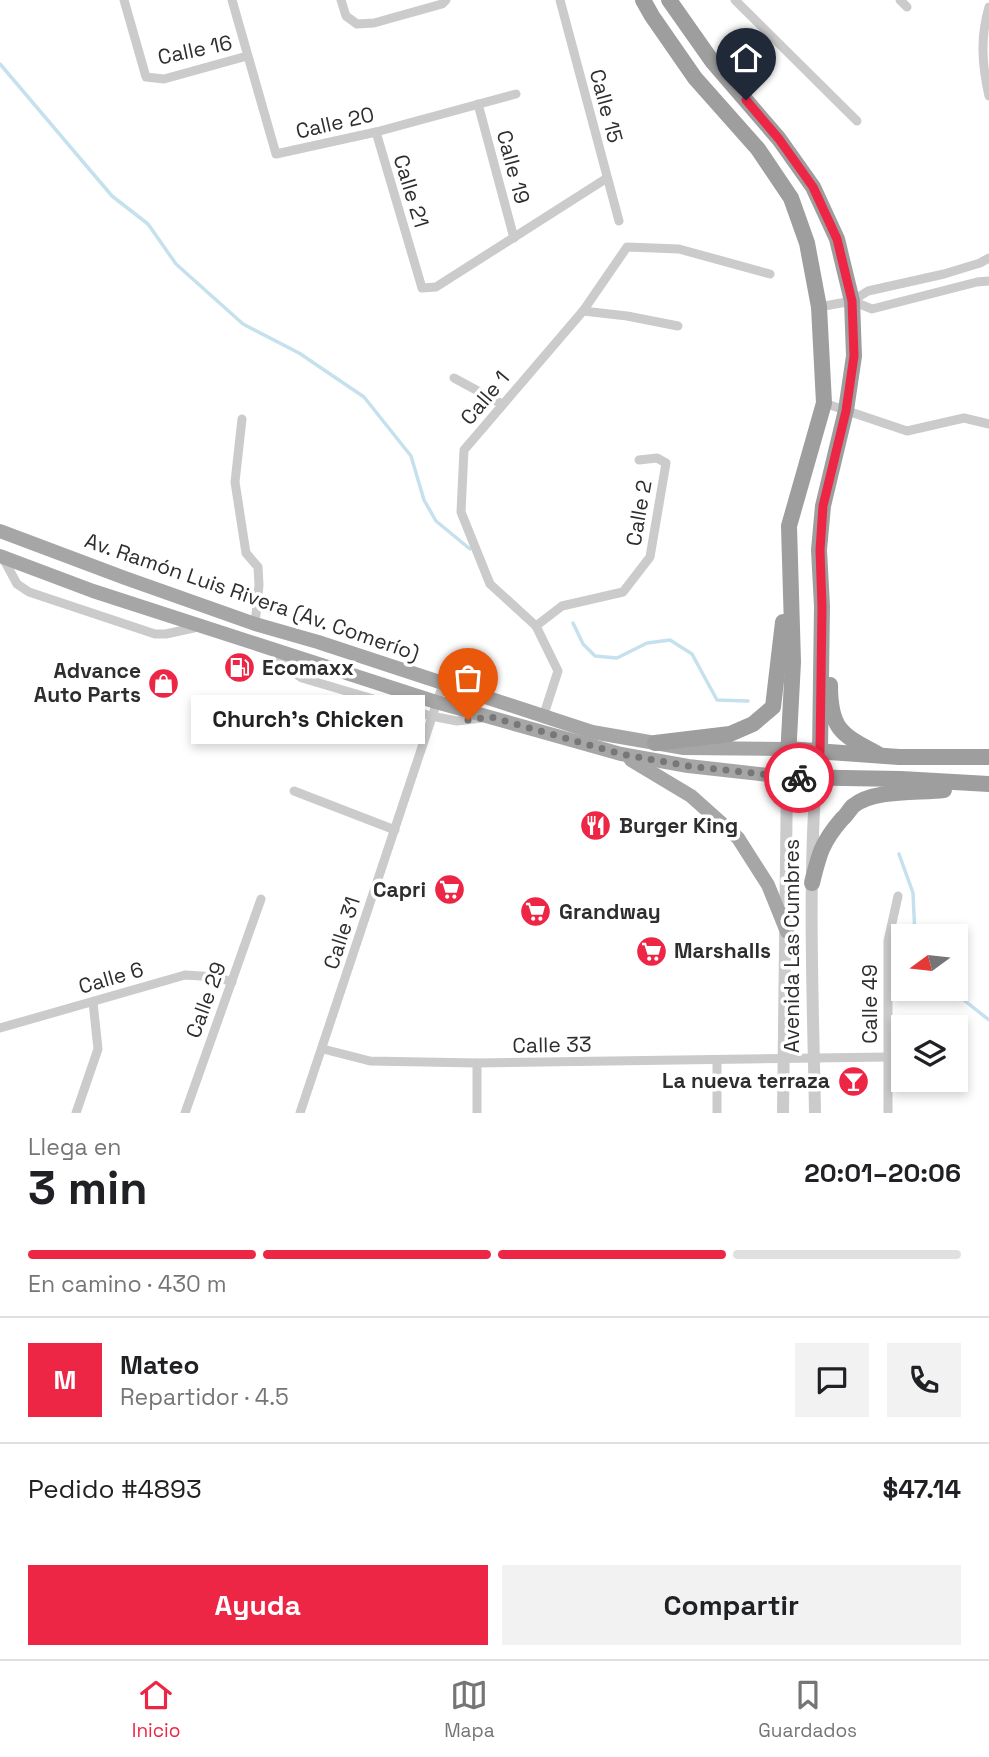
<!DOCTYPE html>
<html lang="es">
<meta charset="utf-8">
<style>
body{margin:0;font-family:"Space Grotesk",sans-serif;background:#f2f2f2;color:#202124;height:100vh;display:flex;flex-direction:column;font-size:26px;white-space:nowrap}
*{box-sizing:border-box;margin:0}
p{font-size:23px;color:#757577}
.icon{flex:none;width:38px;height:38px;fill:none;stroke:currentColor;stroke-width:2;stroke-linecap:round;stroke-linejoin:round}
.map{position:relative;height:1113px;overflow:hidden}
.details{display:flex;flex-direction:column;background:#fff;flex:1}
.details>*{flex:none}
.needle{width:46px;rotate:255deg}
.buttons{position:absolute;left:891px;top:924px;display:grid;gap:14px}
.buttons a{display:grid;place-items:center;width:77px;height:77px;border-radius:0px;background:#fff;box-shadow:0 4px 10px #0003;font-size:35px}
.pin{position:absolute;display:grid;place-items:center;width:60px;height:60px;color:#fff;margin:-72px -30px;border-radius:50% 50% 50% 0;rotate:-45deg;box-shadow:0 0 7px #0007}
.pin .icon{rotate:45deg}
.courier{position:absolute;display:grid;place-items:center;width:70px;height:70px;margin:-35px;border:5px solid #ee2646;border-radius:50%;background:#fff;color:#222;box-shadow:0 2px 9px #0007}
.bubble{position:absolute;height:49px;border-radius:0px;background:#fff;box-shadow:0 4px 10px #0003;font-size:23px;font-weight:700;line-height:49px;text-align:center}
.summary em{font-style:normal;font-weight:700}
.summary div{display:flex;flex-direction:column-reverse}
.summary{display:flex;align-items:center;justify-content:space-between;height:119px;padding:0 28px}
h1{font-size:46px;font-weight:700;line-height:52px}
.bar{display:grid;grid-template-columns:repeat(4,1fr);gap:10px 7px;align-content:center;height:84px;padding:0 28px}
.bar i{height:9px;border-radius:5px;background:#e0e0e0}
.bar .selected{background:#ee2646}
.bar p{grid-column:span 4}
.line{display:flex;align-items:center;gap:18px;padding:0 28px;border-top:2px solid #e0e0e0}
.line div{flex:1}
.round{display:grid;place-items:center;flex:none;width:74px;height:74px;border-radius:0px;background:#f2f2f2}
.cta{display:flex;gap:14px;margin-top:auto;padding:14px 28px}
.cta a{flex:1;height:80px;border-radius:0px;background:#ee2646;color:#fff;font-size:28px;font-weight:700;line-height:80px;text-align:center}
.cta a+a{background:#f2f2f2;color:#202124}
.dock{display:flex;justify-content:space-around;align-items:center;height:98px;border-top:2px solid #e0e0e0;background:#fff;font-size:19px;color:#757577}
.dock a{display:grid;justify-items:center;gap:4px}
.dock .selected{color:#ee2646}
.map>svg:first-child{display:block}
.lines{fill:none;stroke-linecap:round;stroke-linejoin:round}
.stream{stroke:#c5e1ed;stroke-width:3.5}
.minor{stroke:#cbcbcb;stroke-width:9}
.tertiary{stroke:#cbcbcb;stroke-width:12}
.primary{stroke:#a6a6a6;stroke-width:14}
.trunk{stroke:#9e9e9e;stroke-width:16}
.done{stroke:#777;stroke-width:7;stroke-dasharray:0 12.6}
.route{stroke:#ee2646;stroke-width:9}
.labels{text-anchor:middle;stroke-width:7;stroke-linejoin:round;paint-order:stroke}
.street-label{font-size:21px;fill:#2e2e2e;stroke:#fff}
.poi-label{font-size:21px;font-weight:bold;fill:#2e2e2e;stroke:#fff;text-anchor:start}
</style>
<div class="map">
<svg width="989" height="1113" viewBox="0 0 989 1113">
<rect width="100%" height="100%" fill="#fff"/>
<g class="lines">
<g class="stream">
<polyline points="0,64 112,196 148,224 176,264 243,324 299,353 364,397 411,456 424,500 436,521 470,549"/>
<polyline points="573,623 583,644 595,656 617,658 647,643 670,640 692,654 717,700 748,701"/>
<polyline points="899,854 913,893 915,936"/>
<polyline points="950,989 989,1020"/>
</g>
<g class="minor">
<polyline points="124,0 146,77 164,79 247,56"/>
<polyline points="232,0 276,154 376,132 516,94"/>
<polyline points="341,0 346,16 357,24 374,23 442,4 446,0"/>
<polyline points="560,0 619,221"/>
<polyline points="735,0 857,121"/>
<polyline points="900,0 907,7"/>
<path d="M989,7C980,37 982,65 989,96"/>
<polyline points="478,104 514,238"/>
<polyline points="376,132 422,288 436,287 607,178"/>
<polyline points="852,301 872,309 977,282 989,281"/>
<polyline points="819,307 852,301 868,291 944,274 980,263 989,258"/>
<polyline points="583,311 627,316 678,326"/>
<polyline points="454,378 502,404"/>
<polyline points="824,403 907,431 964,418 989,424"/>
<polyline points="242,419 235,482 246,553 258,567 259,585 255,624"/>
<polyline points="3,558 17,584 29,592 155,634 166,634 198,627"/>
<polyline points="536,626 562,606 623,592 650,557 666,463 657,458 639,460"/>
<polyline points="274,650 285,667 302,678 431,716 457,721 482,718"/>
<polyline points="543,717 558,671 536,626 490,584 461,512 464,450 583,311 627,247 679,249 770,274"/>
<polyline points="294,791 395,830"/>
<polyline points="0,1028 185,975 217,977 232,982"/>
<polyline points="323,1049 370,1061 477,1063 888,1057"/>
<polyline points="477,1063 477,1113"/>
<polyline points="76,1113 98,1049 93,1002"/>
<polyline points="185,1113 261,899"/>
<polyline points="300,1113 443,684"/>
<polyline points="717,1113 717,1061"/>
<polyline points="888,1113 888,941 898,896"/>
</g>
<g class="tertiary">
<polyline points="783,1113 787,777"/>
<path d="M815,1113C813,1001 808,890 816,778"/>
</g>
<g class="primary">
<polyline points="0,531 125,578 255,624 318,642 592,732 684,748 787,749"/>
<polyline points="0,556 93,591 436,702 621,754 688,766 787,777"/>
<polyline points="631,760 691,796 738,838 768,885 787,932"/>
</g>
<g class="trunk">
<polyline points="643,0 652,16 695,78 758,149 791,198 807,243 819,307 824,403 789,526 793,662 787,777 901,779 989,784"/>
<polyline points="669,0 712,61 779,139 813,187 837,239 852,301 854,356 846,410 823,506 819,550 822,606 820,751 816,778"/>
<path d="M830,685C830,730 842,735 878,754"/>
<polyline points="655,743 730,734 753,724 773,707 783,622"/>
<polyline points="787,749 899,757 989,757"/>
<path d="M812,883C819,854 822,842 842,819C846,816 849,810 853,806C873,789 918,793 944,790"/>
</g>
</g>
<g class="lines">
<polyline class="done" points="468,720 491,717 621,754 688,766 799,778"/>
<polyline class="route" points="746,100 779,139 813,187 837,239 852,301 854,356 846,411 823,506 820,550 822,607 820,751 816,778 799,778"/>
</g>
<defs>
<symbol id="fuel-disc" viewBox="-11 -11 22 22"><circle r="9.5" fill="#ee2646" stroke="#fff"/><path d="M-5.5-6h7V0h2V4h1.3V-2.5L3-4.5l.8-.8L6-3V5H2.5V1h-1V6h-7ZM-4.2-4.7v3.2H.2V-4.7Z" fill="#fff"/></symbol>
<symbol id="shop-disc" viewBox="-11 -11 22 22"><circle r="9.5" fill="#ee2646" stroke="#fff"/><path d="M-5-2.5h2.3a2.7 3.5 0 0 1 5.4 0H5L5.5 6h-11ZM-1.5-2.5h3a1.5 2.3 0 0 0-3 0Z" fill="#fff"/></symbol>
<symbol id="restaurant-disc" viewBox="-11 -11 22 22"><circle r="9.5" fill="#ee2646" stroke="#fff"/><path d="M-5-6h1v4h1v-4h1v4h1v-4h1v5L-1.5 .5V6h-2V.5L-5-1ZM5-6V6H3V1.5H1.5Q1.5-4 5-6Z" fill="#fff"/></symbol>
<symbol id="supermarket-disc" viewBox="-11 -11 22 22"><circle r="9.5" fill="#ee2646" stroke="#fff"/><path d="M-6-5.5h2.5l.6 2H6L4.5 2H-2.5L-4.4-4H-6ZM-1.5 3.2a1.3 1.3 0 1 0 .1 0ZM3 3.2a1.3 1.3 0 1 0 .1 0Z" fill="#fff"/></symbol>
<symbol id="bar-disc" viewBox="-11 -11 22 22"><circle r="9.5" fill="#ee2646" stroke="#fff"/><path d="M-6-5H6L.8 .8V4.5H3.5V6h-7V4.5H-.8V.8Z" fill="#fff"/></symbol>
</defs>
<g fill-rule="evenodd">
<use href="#fuel-disc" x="222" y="650" width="35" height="35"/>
<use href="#shop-disc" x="146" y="666" width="35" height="35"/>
<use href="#restaurant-disc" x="578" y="808" width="35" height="35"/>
<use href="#supermarket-disc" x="432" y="872" width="35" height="35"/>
<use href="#supermarket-disc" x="518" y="894" width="35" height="35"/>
<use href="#supermarket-disc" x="634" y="934" width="35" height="35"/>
<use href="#bar-disc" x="836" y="1064" width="35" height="35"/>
</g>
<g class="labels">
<g class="street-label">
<text transform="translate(195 50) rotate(-12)" y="7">Calle 16</text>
<text transform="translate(606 106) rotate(75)" y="7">Calle 15</text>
<text transform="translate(335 123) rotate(-13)" y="7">Calle 20</text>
<text transform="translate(513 167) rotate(75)" y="7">Calle 19</text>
<text transform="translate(411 191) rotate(73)" y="7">Calle 21</text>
<text transform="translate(485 398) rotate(-50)" y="7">Calle 1</text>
<text transform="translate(639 513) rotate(-80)" y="7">Calle 2</text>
<text transform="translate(252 597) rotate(19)" y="7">Av. Ramón Luis Rivera (Av. Comerío)</text>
<text transform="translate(342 933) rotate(-72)" y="7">Calle 31</text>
<text transform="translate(792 946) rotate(-90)" y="7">Avenida Las Cumbres</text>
<text transform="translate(111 978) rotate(-16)" y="7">Calle 6</text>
<text transform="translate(206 1000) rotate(-70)" y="7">Calle 29</text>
<text transform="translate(870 1004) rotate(-90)" y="7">Calle 49</text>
<text transform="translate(552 1045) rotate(-1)" y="7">Calle 33</text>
</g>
<g class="poi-label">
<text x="262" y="675">Ecomaxx</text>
<text x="141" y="678" text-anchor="end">Advance<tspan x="141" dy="24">Auto Parts</tspan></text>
<text x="619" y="833">Burger King</text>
<text x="426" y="897" text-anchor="end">Capri</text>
<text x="559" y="919">Grandway</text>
<text x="674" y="958">Marshalls</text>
<text x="830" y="1088" text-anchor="end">La nueva terraza</text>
</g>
</g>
</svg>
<div class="buttons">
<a><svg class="needle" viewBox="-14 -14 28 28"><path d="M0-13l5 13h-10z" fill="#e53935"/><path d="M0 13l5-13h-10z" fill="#757577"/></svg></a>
<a><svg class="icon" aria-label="layers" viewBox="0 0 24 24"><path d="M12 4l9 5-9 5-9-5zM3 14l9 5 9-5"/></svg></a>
</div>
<div class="pin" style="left:468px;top:720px;background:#ea580c"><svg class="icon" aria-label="bag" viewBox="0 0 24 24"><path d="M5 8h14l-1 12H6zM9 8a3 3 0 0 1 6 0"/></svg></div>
<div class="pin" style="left:746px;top:100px;background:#1f2937"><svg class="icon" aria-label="home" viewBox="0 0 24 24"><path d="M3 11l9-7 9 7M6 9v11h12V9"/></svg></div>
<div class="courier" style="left:799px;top:778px"><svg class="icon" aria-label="bike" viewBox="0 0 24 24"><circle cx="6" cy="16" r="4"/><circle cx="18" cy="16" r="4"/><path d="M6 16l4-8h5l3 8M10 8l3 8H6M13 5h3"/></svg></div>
<div class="bubble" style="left:191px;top:695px;width:234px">Church's Chicken</div>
</div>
<section class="details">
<div class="summary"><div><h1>3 min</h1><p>Llega en</p></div><em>20:01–20:06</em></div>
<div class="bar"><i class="selected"></i><i class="selected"></i><i class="selected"></i><i></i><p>En camino · 430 m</p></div>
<div class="line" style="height:126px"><b class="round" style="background:#ee2646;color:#fff">M</b><div><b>Mateo</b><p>Repartidor · 4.5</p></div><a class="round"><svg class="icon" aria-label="chat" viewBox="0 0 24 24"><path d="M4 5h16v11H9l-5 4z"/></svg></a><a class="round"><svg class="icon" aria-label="phone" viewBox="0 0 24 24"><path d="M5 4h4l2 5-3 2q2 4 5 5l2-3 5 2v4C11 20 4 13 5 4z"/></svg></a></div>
<div class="line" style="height:91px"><div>Pedido #4893</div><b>$47.14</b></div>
<div class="cta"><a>Ayuda</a><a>Compartir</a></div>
</section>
<nav class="dock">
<a class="selected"><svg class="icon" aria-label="home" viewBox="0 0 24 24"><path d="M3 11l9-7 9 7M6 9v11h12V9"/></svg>Inicio</a>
<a><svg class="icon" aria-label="map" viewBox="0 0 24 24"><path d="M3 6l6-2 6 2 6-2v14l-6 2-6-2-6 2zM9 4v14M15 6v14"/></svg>Mapa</a>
<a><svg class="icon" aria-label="saved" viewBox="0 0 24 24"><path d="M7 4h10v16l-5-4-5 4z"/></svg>Guardados</a>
</nav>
